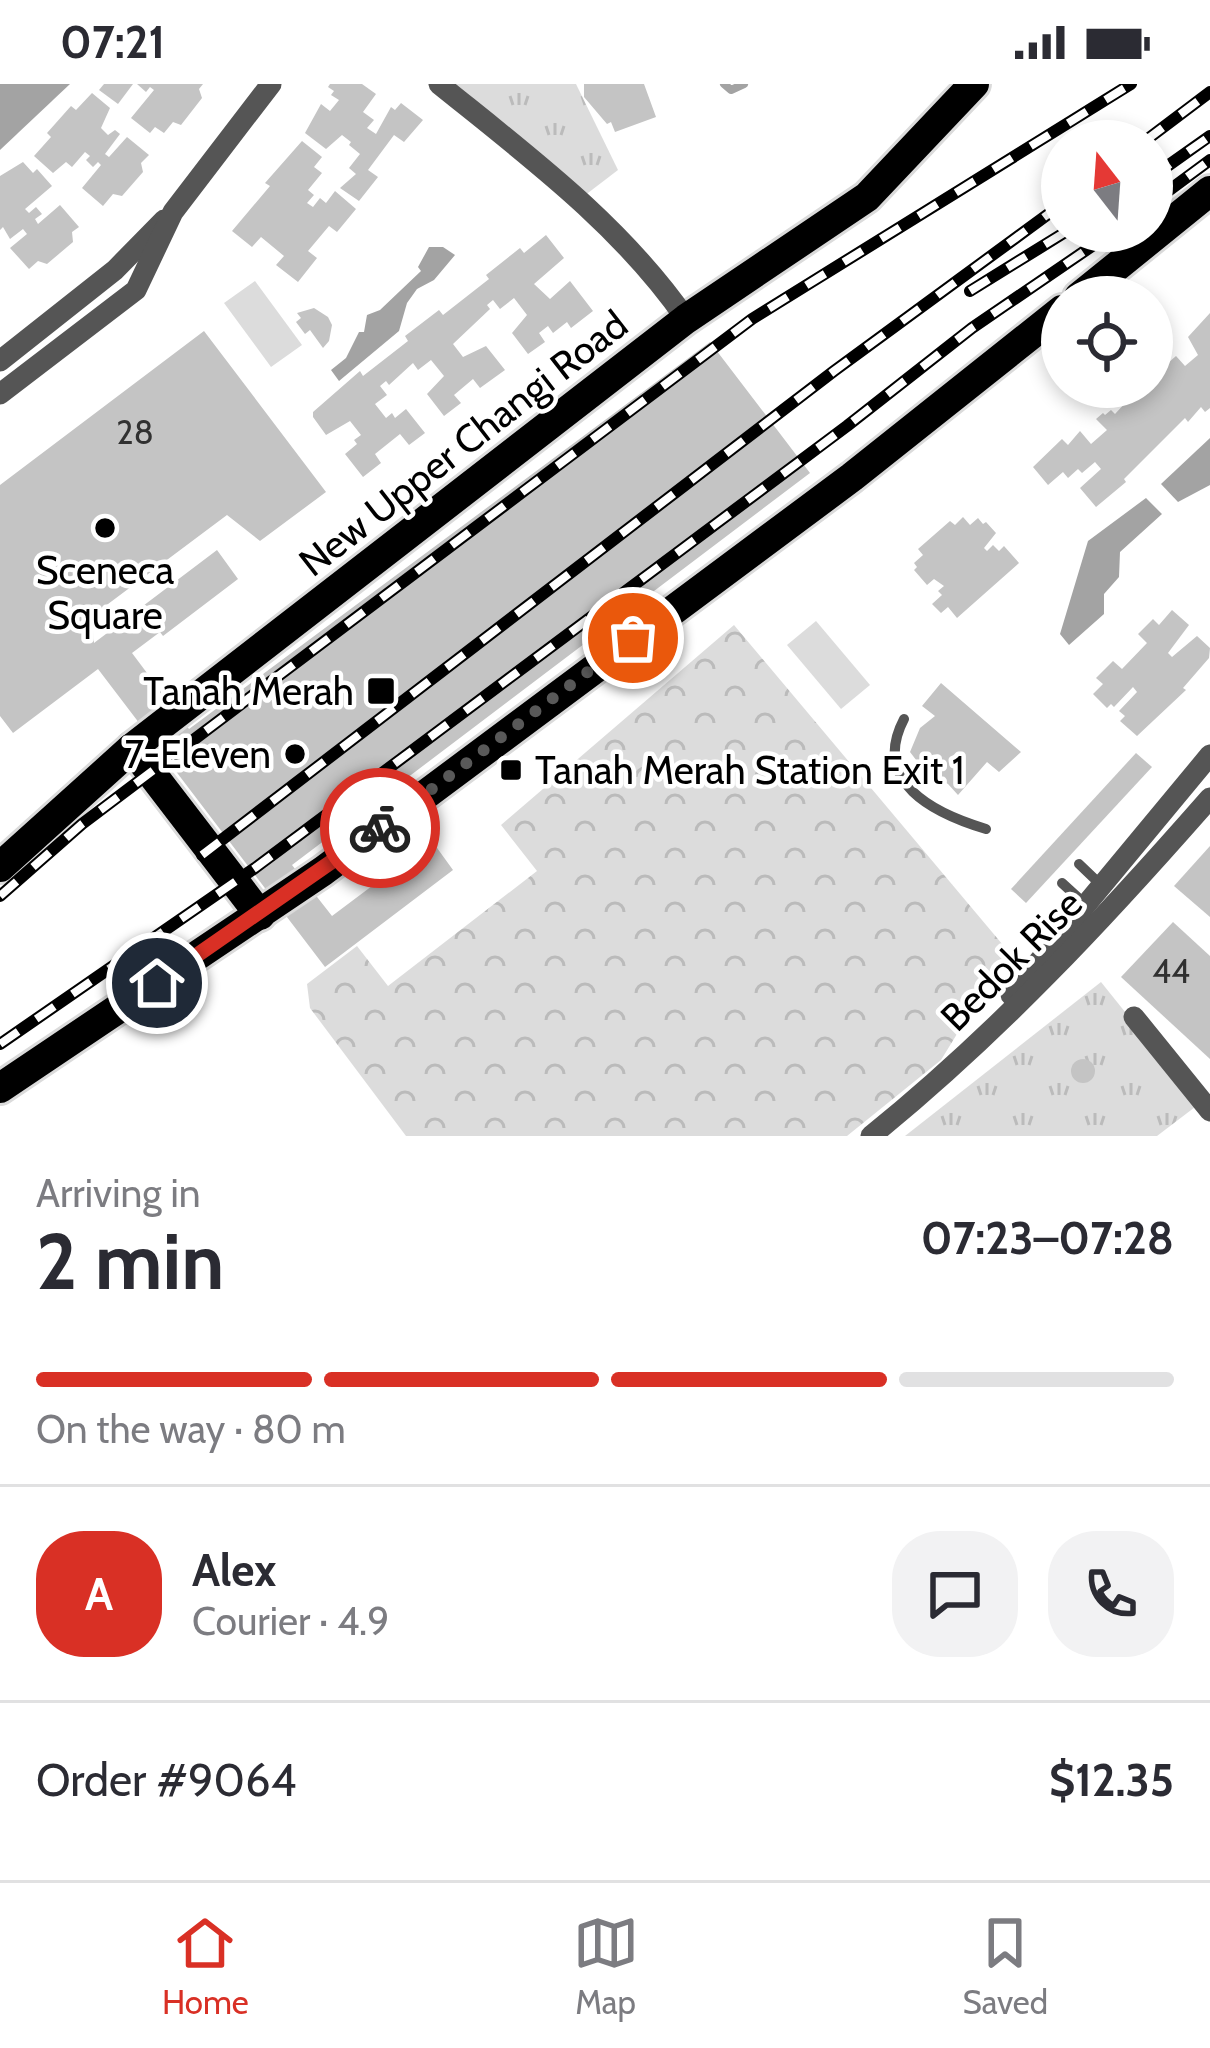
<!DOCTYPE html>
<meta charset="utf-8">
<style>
body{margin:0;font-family:Cabin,sans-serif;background:#f2f2f3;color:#2b2b33;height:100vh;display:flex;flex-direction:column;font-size:45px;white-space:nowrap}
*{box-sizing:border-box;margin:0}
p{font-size:39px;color:#7c7c81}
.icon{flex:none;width:66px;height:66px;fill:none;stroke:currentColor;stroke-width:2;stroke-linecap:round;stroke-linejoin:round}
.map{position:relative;height:1052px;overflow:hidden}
.details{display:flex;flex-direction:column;background:#fff;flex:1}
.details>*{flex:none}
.needle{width:78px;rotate:343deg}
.tools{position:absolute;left:1041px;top:36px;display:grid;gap:24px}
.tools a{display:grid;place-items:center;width:132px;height:132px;border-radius:50%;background:#fff;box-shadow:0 6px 18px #0003;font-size:60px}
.pin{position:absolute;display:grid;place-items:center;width:102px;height:102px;color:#fff;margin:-51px;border:6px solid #fff;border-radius:50%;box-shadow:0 3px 12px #0007}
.courier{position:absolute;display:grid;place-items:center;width:120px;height:120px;margin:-60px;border:9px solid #d93025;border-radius:50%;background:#fff;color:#222;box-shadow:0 3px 15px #0007}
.head em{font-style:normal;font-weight:800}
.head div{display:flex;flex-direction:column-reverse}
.head{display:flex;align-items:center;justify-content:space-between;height:204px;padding:0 36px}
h1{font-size:78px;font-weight:800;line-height:90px}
.bar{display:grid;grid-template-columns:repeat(4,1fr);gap:18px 12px;align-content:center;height:144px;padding:0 36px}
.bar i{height:15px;border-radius:9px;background:#e1e1e2}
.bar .selected{background:#d93025}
.bar p{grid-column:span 4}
.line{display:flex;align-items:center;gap:30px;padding:0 36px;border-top:3px solid #e1e1e2}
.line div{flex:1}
.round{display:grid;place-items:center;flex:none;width:126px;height:126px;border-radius:48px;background:#f2f2f3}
.status{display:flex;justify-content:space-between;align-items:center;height:84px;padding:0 60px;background:#fff;direction:ltr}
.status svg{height:33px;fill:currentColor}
.tabs{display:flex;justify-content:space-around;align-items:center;height:168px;border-top:3px solid #e1e1e2;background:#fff;font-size:33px;color:#7c7c81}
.tabs a{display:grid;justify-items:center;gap:6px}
.tabs .selected{color:#d93025}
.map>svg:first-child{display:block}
.green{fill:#dcdcdc}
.forest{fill:url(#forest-crowns)}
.park{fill:url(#park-tufts)}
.water{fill:#a3a3a3}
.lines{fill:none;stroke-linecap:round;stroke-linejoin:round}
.stream{stroke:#a3a3a3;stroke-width:8}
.building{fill:#c4c4c4}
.primary-casing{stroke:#dbdbdb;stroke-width:36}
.service{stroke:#555;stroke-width:10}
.minor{stroke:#555;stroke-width:21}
.primary{stroke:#000;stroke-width:30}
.rail-casing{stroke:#000;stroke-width:12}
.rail{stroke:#fff;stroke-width:8;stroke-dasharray:22;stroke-linecap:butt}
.done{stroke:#595959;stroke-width:12;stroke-dasharray:0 21.6}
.route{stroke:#d93025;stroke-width:15}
.poi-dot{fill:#000;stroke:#fff;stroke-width:4.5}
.labels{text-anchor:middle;stroke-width:9;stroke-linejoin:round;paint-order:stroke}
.number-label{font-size:33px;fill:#313131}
.street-label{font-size:39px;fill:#000;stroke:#fff}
.poi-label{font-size:39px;fill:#000;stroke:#fff;text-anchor:end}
</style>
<div class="status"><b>07:21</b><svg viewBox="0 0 49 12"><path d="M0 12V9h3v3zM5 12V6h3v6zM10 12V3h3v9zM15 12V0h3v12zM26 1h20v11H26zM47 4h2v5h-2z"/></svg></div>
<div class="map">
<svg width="1210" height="1052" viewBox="0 0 1210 1052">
<defs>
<pattern id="forest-crowns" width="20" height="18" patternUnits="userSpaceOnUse" patternTransform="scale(3)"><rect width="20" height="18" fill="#dcdcdc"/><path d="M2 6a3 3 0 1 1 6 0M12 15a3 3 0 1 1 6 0" fill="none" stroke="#bbb"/></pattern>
<pattern id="park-tufts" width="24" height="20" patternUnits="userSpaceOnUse" patternTransform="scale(3)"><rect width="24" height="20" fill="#dcdcdc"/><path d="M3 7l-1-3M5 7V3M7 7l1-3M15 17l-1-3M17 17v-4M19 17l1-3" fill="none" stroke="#bbb"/></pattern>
</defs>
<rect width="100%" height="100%" fill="#fff"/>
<g class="green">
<polygon points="255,197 302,261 271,283 224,219"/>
<polygon points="816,537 870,601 841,625 787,561"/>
</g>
<polygon class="forest" points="734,541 1008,867 941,976 847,1052 406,1052 310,924 307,900 357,862 388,902 537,787 501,741"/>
<g class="park">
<polygon points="450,0 576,0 618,86 584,112"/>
<polygon points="1101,898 1199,1020 1157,1052 905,1052"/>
</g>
<g class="water">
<polygon points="0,0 70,0 0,66"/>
<polygon points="429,163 443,163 455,171 434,196 417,205 407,219 399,247 339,297 331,286 346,274 359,248 364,248 367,231 380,226 421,187 418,183"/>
<polygon points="1210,354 1210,401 1178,418 1161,400"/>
<polygon points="1146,414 1162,430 1120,468 1119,493 1104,510 1104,530 1069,561 1060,550 1088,457"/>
</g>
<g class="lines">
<polyline class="stream" points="724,0 731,6 744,0"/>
</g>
<g class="building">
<polygon points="104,0 133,0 118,20 99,6"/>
<polygon points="137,0 203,0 199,5 202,14 181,41 173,38 164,49 155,43 150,49 131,34 154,6 150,3 146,8"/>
<polygon points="330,0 362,0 376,10 363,28 374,36 367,44 376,50 391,23 395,26 401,19 423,36 404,58 394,51 368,86 378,93 359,117 340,104 356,90 349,84 360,70 349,61 351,58 342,51 326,65 305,49 321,20 330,27 339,16 331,11 334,7 328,3"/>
<polygon points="584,0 644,0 656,33 615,48 611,38 607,40 584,13"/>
<polygon points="92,9 110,24 101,44 108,51 115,46 120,50 105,70 109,73 127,53 149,71 141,79 143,88 122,112 113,110 103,122 82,104 101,81 98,78 93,83 86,76 90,72 85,68 72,83 66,78 53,89 34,72 51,53 47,49 71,22 76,26"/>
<polygon points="302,57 322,73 314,83 322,89 308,106 314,111 307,119 313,123 320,114 326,119 335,107 356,125 337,148 329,142 308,167 317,174 298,198 276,181 284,172 261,153 252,163 232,147 270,102 265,99"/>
<polygon points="23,78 33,89 37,85 52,102 25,125 29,129 36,123 42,130 35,135 38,140 60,121 79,143 72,148 73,158 47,180 38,177 29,185 10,164 27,150 23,145 10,155 3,143 0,146 0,92"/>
<polygon points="546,151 564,174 534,200 550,215 570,197 593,227 571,244 567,238 553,249 548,242 539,249 545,258 528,270 512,249 527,231 514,214 500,225 493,216 487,221 490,225 453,260 463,273 486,262 505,286 480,304 473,295 454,311 461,319 444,332 427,310 444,292 431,276 418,286 413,279 389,301 386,297 380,302 387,311 375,320 386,334 392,329 395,334 406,325 425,349 409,361 400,350 375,370 381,379 363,393 345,370 357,360 354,356 361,351 350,337 326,351 313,333 313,328 360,287 363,292 408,257 405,252 439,226 443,231 489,195 486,191 520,164 524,169"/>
<polygon points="314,224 328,233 332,241 329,257 323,264 310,246 305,250 296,238 301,234 297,229"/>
<polygon points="1210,229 1210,324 1205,328 1201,323 1188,338 1185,334 1124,395 1126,398 1096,423 1080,404 1101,385 1095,378 1082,389 1078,385 1068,394 1063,388 1048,401 1033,383 1062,355 1068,361 1080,347 1091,360 1107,346 1096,335 1103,329 1105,331 1111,326 1115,330 1140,303 1152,303 1152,293 1176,272 1185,282 1198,271 1188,253"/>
<polygon points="204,247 326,408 260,457 227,431 92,532 94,559 217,466 238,495 163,552 160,548 132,569 189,645 710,258 810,389 292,781 332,832 432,757 453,786 325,883 98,585 13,649 0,632 0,401"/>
<polygon points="963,433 970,441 978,434 983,440 986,438 996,449 984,464 987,467 993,461 999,467 1004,462 1019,479 957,534 948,523 941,529 932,520 942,511 938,507 944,502 934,495 927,501 914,486 917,483 914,479 923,471 918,465 950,437 955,441"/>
<polygon points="1172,526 1189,541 1168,569 1172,573 1197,552 1210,564 1209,574 1183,604 1186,606 1137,652 1120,637 1125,632 1119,627 1137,608 1133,603 1114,623 1111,620 1107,624 1093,610 1103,600 1096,594 1113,577 1122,585 1147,559 1138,550 1153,535 1159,541"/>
<polygon points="941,599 1021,668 999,688 987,678 958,711 948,700 932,692 945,678 936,671 923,685 910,668 920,644 935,632 922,622"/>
<polygon points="1136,669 1152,683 1026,819 1011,805"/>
<polygon points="1210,762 1210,833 1174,802"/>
<polygon points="1173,838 1210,872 1210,975 1121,893"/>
<circle cx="1083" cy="987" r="12"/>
</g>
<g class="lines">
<defs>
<g id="primary">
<polyline points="1079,213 1210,107"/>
<polyline points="132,664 260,831"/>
<polyline points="0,783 132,664 686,235 867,113 974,0"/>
<polyline points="0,1004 323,787 852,393 1062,226"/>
</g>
</defs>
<use href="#primary" class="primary-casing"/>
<g class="service">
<path d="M904,635C871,698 933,729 986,745"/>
<polyline points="1079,780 1101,801"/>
<polyline points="1062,799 1085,820"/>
</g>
<g class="minor">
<path d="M439,0C527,71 621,141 686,235"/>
<polyline points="0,277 115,186 164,136"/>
<polyline points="0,310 136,206 173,128 271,0"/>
<polyline points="1011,911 1210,671"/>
<polyline points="1134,933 1210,1027"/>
<path d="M871,1052C996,951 1104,835 1210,714"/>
</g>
<use href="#primary" class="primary"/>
<defs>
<g id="rail">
<polyline points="1145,57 1210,8"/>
<polyline points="1152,93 1210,52"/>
<polyline points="1152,119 1210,76"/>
<polyline points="970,207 1067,147"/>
<polyline points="202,771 834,287 1062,120"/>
<polyline points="0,812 82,740 752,235 1131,0"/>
<polyline points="0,960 255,784 847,342 972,244 1114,147"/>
</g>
</defs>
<use href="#rail" class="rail-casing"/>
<use href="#rail" class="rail"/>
</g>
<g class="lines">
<polyline class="done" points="380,744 633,554"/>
<polyline class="route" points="157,899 380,744"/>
</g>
<g class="poi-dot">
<circle cx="105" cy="444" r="12"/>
<rect x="366" y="592" width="30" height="30" rx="6"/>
<circle cx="295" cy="670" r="12"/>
<rect x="499" y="674" width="24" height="24" rx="6"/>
</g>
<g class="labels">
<g class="number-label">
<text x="135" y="360">28</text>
<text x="1171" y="899">44</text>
</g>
<g class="street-label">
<text transform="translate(463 359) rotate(-38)" y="14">New Upper Changi Road</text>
<text transform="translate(1011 876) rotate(-45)" y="14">Bedok Rise</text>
</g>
<g class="poi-label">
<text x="105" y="500" text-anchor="middle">Sceneca<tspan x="105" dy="45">Square</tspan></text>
<text x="354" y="621">Tanah Merah</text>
<text x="271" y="684">7-Eleven</text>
<text x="535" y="700" text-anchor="start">Tanah Merah Station Exit 1</text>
</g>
</g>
</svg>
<div class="tools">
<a><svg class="needle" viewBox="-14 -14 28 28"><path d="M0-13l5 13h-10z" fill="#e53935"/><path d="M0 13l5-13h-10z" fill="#7c7c81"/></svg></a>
<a><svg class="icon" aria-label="locate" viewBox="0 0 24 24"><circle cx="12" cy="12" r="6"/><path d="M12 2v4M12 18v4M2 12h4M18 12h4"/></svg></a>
</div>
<div class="pin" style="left:633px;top:554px;background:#ea580c"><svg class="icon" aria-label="bag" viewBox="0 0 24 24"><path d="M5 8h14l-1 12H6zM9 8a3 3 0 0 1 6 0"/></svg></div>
<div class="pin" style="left:157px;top:899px;background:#1f2937"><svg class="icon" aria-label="home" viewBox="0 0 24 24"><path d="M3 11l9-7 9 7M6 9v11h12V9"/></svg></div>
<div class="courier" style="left:380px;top:744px"><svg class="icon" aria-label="bike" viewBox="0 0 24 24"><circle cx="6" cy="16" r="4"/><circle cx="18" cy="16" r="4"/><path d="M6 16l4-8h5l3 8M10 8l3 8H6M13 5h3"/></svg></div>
</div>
<section class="details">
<div class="head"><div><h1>2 min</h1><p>Arriving in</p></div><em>07:23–07:28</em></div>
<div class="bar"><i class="selected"></i><i class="selected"></i><i class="selected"></i><i></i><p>On the way · 80 m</p></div>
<div class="line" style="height:216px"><b class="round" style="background:#d93025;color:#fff">A</b><div><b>Alex</b><p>Courier · 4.9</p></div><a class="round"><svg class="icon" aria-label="chat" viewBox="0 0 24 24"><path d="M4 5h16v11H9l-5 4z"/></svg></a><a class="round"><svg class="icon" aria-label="phone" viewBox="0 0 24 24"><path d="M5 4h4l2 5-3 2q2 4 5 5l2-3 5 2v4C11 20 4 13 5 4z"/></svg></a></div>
<div class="line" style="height:156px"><div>Order #9064</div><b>$12.35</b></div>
</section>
<nav class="tabs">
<a class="selected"><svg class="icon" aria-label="home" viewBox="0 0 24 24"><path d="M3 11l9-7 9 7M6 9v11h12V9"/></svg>Home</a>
<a><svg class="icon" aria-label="map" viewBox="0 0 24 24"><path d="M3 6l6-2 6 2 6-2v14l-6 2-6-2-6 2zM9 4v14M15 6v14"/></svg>Map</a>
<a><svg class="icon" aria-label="saved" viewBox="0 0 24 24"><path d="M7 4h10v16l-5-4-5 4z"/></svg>Saved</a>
</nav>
